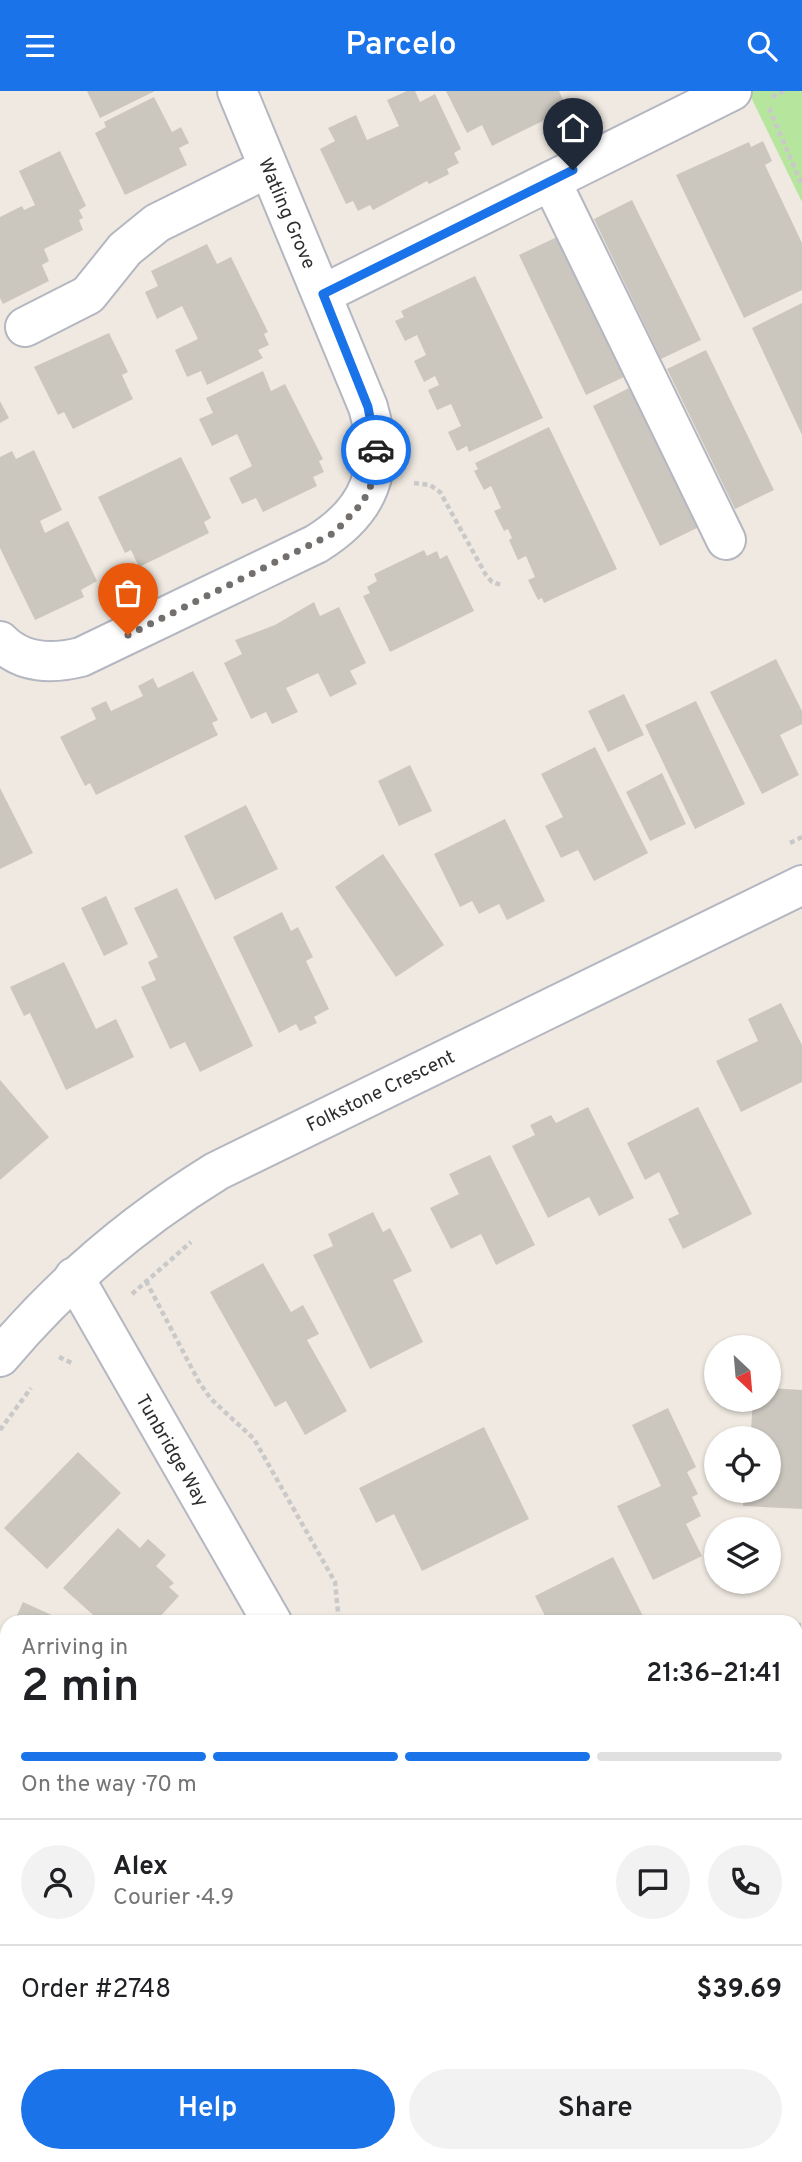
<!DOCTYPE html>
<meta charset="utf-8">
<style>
body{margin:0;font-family:Overpass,sans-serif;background:#f2f2f2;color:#202124;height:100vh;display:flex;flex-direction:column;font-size:26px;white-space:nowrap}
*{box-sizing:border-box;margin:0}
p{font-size:23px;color:#757577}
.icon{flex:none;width:38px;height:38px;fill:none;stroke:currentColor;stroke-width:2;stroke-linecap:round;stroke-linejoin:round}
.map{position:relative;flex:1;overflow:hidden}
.sheet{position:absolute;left:0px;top:1524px;width:803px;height:548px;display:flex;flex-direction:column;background:#fff;border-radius:21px 21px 0 0;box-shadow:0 2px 5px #0004}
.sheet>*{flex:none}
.needle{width:46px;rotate:154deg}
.buttons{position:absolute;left:704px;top:1244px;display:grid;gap:14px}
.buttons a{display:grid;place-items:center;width:77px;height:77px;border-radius:50%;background:#fff;box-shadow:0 2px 5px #0004;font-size:35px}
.pin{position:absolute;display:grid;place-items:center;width:60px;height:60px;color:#fff;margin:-72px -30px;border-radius:50% 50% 50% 0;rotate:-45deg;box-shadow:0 0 7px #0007}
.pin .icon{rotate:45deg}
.courier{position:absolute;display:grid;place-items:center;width:70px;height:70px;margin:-35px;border:5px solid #1a73e8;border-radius:50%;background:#fff;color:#222;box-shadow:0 2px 9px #0007}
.summary em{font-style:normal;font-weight:600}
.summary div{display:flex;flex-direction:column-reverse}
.summary{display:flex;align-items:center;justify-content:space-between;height:119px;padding:0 21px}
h1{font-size:46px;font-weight:600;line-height:52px}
.bar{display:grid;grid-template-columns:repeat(4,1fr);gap:10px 7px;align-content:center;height:84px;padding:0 21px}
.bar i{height:9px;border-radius:5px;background:#e0e0e0}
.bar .active{background:#1a73e8}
.bar p{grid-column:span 4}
.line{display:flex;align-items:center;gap:18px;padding:0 21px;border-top:2px solid #e0e0e0}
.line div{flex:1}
.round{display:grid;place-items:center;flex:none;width:74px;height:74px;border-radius:37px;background:#f2f2f2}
.cta{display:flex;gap:14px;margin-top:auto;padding:14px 21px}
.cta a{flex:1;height:80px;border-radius:42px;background:#1a73e8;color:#fff;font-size:28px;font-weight:600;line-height:80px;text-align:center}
.cta a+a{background:#f2f2f2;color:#202124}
header{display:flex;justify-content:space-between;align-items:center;height:91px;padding:0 21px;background:#1a73e8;color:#fff;font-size:32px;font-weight:600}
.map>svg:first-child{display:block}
.green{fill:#b6e59e}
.building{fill:#cbc7bf}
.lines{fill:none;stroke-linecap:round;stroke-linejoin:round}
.minor-casing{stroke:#b4b7c1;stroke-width:42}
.path{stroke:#c9c9c9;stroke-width:4.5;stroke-dasharray:5 3.5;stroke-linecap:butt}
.minor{stroke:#fff;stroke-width:38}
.done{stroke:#726f6d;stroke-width:7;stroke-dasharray:0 12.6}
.route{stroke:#1a73e8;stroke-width:9}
.labels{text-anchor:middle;stroke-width:5;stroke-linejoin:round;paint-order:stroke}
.street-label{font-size:19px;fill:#2e2e2e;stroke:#fff}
</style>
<header><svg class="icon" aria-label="menu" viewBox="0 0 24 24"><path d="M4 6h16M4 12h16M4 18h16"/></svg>Parcelo<svg class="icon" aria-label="search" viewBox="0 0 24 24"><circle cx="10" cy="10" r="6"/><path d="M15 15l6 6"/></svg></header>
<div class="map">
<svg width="802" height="2071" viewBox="0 0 802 2071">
<rect width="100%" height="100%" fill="#efe9e1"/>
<polygon class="green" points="748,0 802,0 802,111"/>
<g class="building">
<polygon points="87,0 155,0 100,27"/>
<polygon points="407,0 415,0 420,11 435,3 461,58 454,62 459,72 447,78 449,83 429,93 427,90 373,119 370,114 358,120 353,110 346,113 320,58 335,50 328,37 356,24 367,49 399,35 387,9"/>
<polygon points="446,0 559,0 567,18 492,55 482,34 467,42"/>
<polygon points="154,6 172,41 181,36 189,52 179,57 187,74 125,104 95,42 106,36 104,31"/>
<polygon points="763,50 772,70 765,74 802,152 802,199 744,227 676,84 749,51 751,56"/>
<polygon points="60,60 86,115 79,119 83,127 79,129 83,139 44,158 49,170 42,174 49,190 3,213 0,207 0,126 22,115 24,119 35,114 19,80"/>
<polygon points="632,109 701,249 661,268 594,128"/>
<polygon points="557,146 626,285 586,304 519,164"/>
<polygon points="207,153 217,173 231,166 268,241 264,243 269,254 258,259 263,267 207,294 201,280 187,286 175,259 198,248 182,215 157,228 145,201 158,195 151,180"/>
<polygon points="475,185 543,327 469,361 467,355 457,360 448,341 461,335 451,313 437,319 428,299 439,294 435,285 424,291 414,270 426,264 417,244 405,250 395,230 404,226 401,220"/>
<polygon points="802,212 802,344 752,237"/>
<polygon points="109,242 128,281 122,284 133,308 73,338 64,321 58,324 34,276"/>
<polygon points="706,259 774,399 735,418 667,278"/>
<polygon points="263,280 271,300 285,293 323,368 319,370 324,381 313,386 317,395 263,421 256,407 242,413 229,387 252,375 237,343 212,355 199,328 213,322 206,307"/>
<polygon points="631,296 699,436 660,455 593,315"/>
<polygon points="0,310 9,327 0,332"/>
<polygon points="549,336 617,478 544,512 542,507 538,509 528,489 535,486 526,465 518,469 509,449 512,447 508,438 504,440 494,420 501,417 491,395 484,399 474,380 478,378 475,372"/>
<polygon points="34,359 62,419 40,430 45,442 68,430 97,490 81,499 84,506 35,529 0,457 0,366 12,360 16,368"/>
<polygon points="181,366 211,427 204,431 209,442 139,476 131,459 125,462 98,406"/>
<polygon points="424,459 427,465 437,460 440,468 447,464 474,520 390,561 363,505 370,502 367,496 377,490 374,483"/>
<polygon points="314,511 320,525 339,516 366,572 350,580 357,593 330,606 318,582 286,597 298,621 272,633 266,621 251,628 224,572 242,563 235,549 275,534"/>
<polygon points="776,568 802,620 802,633 780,644 799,684 762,703 710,601"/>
<polygon points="193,580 218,629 212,632 218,644 96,704 90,692 85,695 60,646 96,628 91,617 106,610 111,620 143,605 138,595 153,587 158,597"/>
<polygon points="624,603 644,644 608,661 588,620"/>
<polygon points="696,610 745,713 695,738 645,634"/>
<polygon points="595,656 648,762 594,790 578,759 561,767 545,735 563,726 541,683"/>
<polygon points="410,674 432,720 399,735 378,690"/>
<polygon points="662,682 686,733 650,750 626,701"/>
<polygon points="0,697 33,762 0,778"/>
<polygon points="246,714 278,778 215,809 184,745"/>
<polygon points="505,728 545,810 507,829 499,813 479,823 472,810 460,816 434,763"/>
<polygon points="383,763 444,854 396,886 335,796"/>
<polygon points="177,797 253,955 200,981 185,951 170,958 141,896 156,889 148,871 158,866 134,817"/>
<polygon points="106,805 128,853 104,865 81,817"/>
<polygon points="282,821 291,840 298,836 313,866 306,870 329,918 314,926 317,932 300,940 296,933 279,942 233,846"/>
<polygon points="64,871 96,938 116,928 134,966 66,999 30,922 24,925 10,896"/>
<polygon points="781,912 802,954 802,991 741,1021 716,970 758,950 748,928"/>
<polygon points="0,989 49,1046 0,1089"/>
<polygon points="588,1016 634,1107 599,1125 589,1106 548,1127 512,1055 535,1044 530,1034 551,1024 556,1032"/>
<polygon points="698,1016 752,1123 683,1158 668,1128 679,1123 659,1081 645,1089 627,1052"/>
<polygon points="490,1064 535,1154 496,1174 481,1143 451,1158 430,1117 459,1103 449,1083"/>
<polygon points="373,1121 383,1141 390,1137 412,1180 393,1189 423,1251 370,1278 313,1164 333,1155 328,1143"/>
<polygon points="263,1172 291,1221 303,1214 319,1243 307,1249 347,1320 305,1344 286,1310 275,1316 210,1201"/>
<polygon points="768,1297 802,1299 802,1418 743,1415 744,1400 768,1400 768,1348 732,1348 733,1337 751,1339 753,1309 768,1309"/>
<polygon points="668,1317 696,1376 687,1381 698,1403 692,1406 701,1425 686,1433 702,1465 653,1489 617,1415 661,1395 632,1334"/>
<polygon points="484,1336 529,1428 422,1480 394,1423 376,1432 359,1397"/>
<polygon points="78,1361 121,1402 47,1478 4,1437"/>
<polygon points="118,1437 140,1457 148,1448 166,1464 156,1475 174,1492 169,1496 179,1505 155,1531 101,1531 63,1497"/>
<polygon points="613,1466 646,1531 588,1531 585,1526 575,1531 548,1531 535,1505"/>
<polygon points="23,1511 67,1531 14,1531"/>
<polygon points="7,1545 7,1612 0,1609 0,1560"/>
<polygon points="0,1631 7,1634 7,1722 0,1737"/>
<polygon points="796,1852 802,1860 802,1870 796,1874"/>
<polygon points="796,1983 802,1993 802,2071 732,2071 728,2065 796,2065"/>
<polygon points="139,2065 222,2065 226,2071 143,2071"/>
</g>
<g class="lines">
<defs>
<g id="minor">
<polyline points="551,90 726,449"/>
<polyline points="323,203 732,0"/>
<polyline points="25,236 88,204 125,158 157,132 268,77"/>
<path d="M0,550C22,573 53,573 81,566L316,453C370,420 386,378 368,316L237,0"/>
<polyline points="74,1186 272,1531"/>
<path d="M0,1266C62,1192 134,1131 217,1080L802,794"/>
<polyline points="570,2065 573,2071"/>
</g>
</defs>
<use href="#minor" class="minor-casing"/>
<g class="path">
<polyline points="772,6 784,0"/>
<polyline points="769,17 802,94"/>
<polyline points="414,392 430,394 440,401 486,484 492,491 501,494"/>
<polyline points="790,752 802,746"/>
<polyline points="146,1190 199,1291 211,1308 254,1348 335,1491 339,1531"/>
<polyline points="132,1203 191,1151"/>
<polyline points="59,1266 74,1273"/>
<polyline points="0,1339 31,1297"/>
<polyline points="796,1534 802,1534"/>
<polyline points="796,1730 802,1729"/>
<polyline points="522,2065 525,2071"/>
<polyline points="624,2065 627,2071"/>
</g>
<use href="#minor" class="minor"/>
</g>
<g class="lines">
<polyline class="done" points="128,544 334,442 363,411 371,394 376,359"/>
<polyline class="route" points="376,359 368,316 323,203 573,79"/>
</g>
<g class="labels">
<g class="street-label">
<text transform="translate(288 122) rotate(67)" y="7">Watling Grove</text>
<text transform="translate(380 999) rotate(-26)" y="7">Folkstone Crescent</text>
<text transform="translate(173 1359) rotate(60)" y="7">Tunbridge Way</text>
</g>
</g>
</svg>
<div class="buttons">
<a><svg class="needle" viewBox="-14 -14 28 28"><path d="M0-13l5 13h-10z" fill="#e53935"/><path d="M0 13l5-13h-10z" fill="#757577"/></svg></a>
<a><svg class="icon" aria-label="locate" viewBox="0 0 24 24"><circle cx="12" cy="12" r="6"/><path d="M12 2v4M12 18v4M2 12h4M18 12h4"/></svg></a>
<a><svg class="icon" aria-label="layers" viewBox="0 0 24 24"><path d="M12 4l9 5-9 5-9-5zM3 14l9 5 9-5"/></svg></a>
</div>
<div class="pin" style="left:128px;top:544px;background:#ea580c"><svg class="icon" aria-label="bag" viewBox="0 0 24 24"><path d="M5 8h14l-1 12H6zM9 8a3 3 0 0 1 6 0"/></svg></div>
<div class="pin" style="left:573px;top:79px;background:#1f2937"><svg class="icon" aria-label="home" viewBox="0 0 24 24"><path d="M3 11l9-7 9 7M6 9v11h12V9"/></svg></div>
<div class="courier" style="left:376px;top:359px"><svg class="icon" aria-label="car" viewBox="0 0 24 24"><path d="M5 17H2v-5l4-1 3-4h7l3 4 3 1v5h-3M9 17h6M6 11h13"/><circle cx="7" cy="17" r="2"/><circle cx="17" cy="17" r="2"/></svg></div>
<section class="sheet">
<div class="summary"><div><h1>2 min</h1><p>Arriving in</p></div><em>21:36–21:41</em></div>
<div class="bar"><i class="active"></i><i class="active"></i><i class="active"></i><i></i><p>On the way · 70 m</p></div>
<div class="line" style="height:126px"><a class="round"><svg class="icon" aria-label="person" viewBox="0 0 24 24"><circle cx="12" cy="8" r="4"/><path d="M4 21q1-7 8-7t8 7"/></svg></a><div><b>Alex</b><p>Courier · 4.9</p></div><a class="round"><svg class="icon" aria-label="chat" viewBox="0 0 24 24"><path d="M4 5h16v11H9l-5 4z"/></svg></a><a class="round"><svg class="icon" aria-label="phone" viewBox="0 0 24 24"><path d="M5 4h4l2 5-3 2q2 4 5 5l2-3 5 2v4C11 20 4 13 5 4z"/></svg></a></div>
<div class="line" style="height:91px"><div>Order #2748</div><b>$39.69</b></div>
<div class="cta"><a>Help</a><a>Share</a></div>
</section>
</div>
